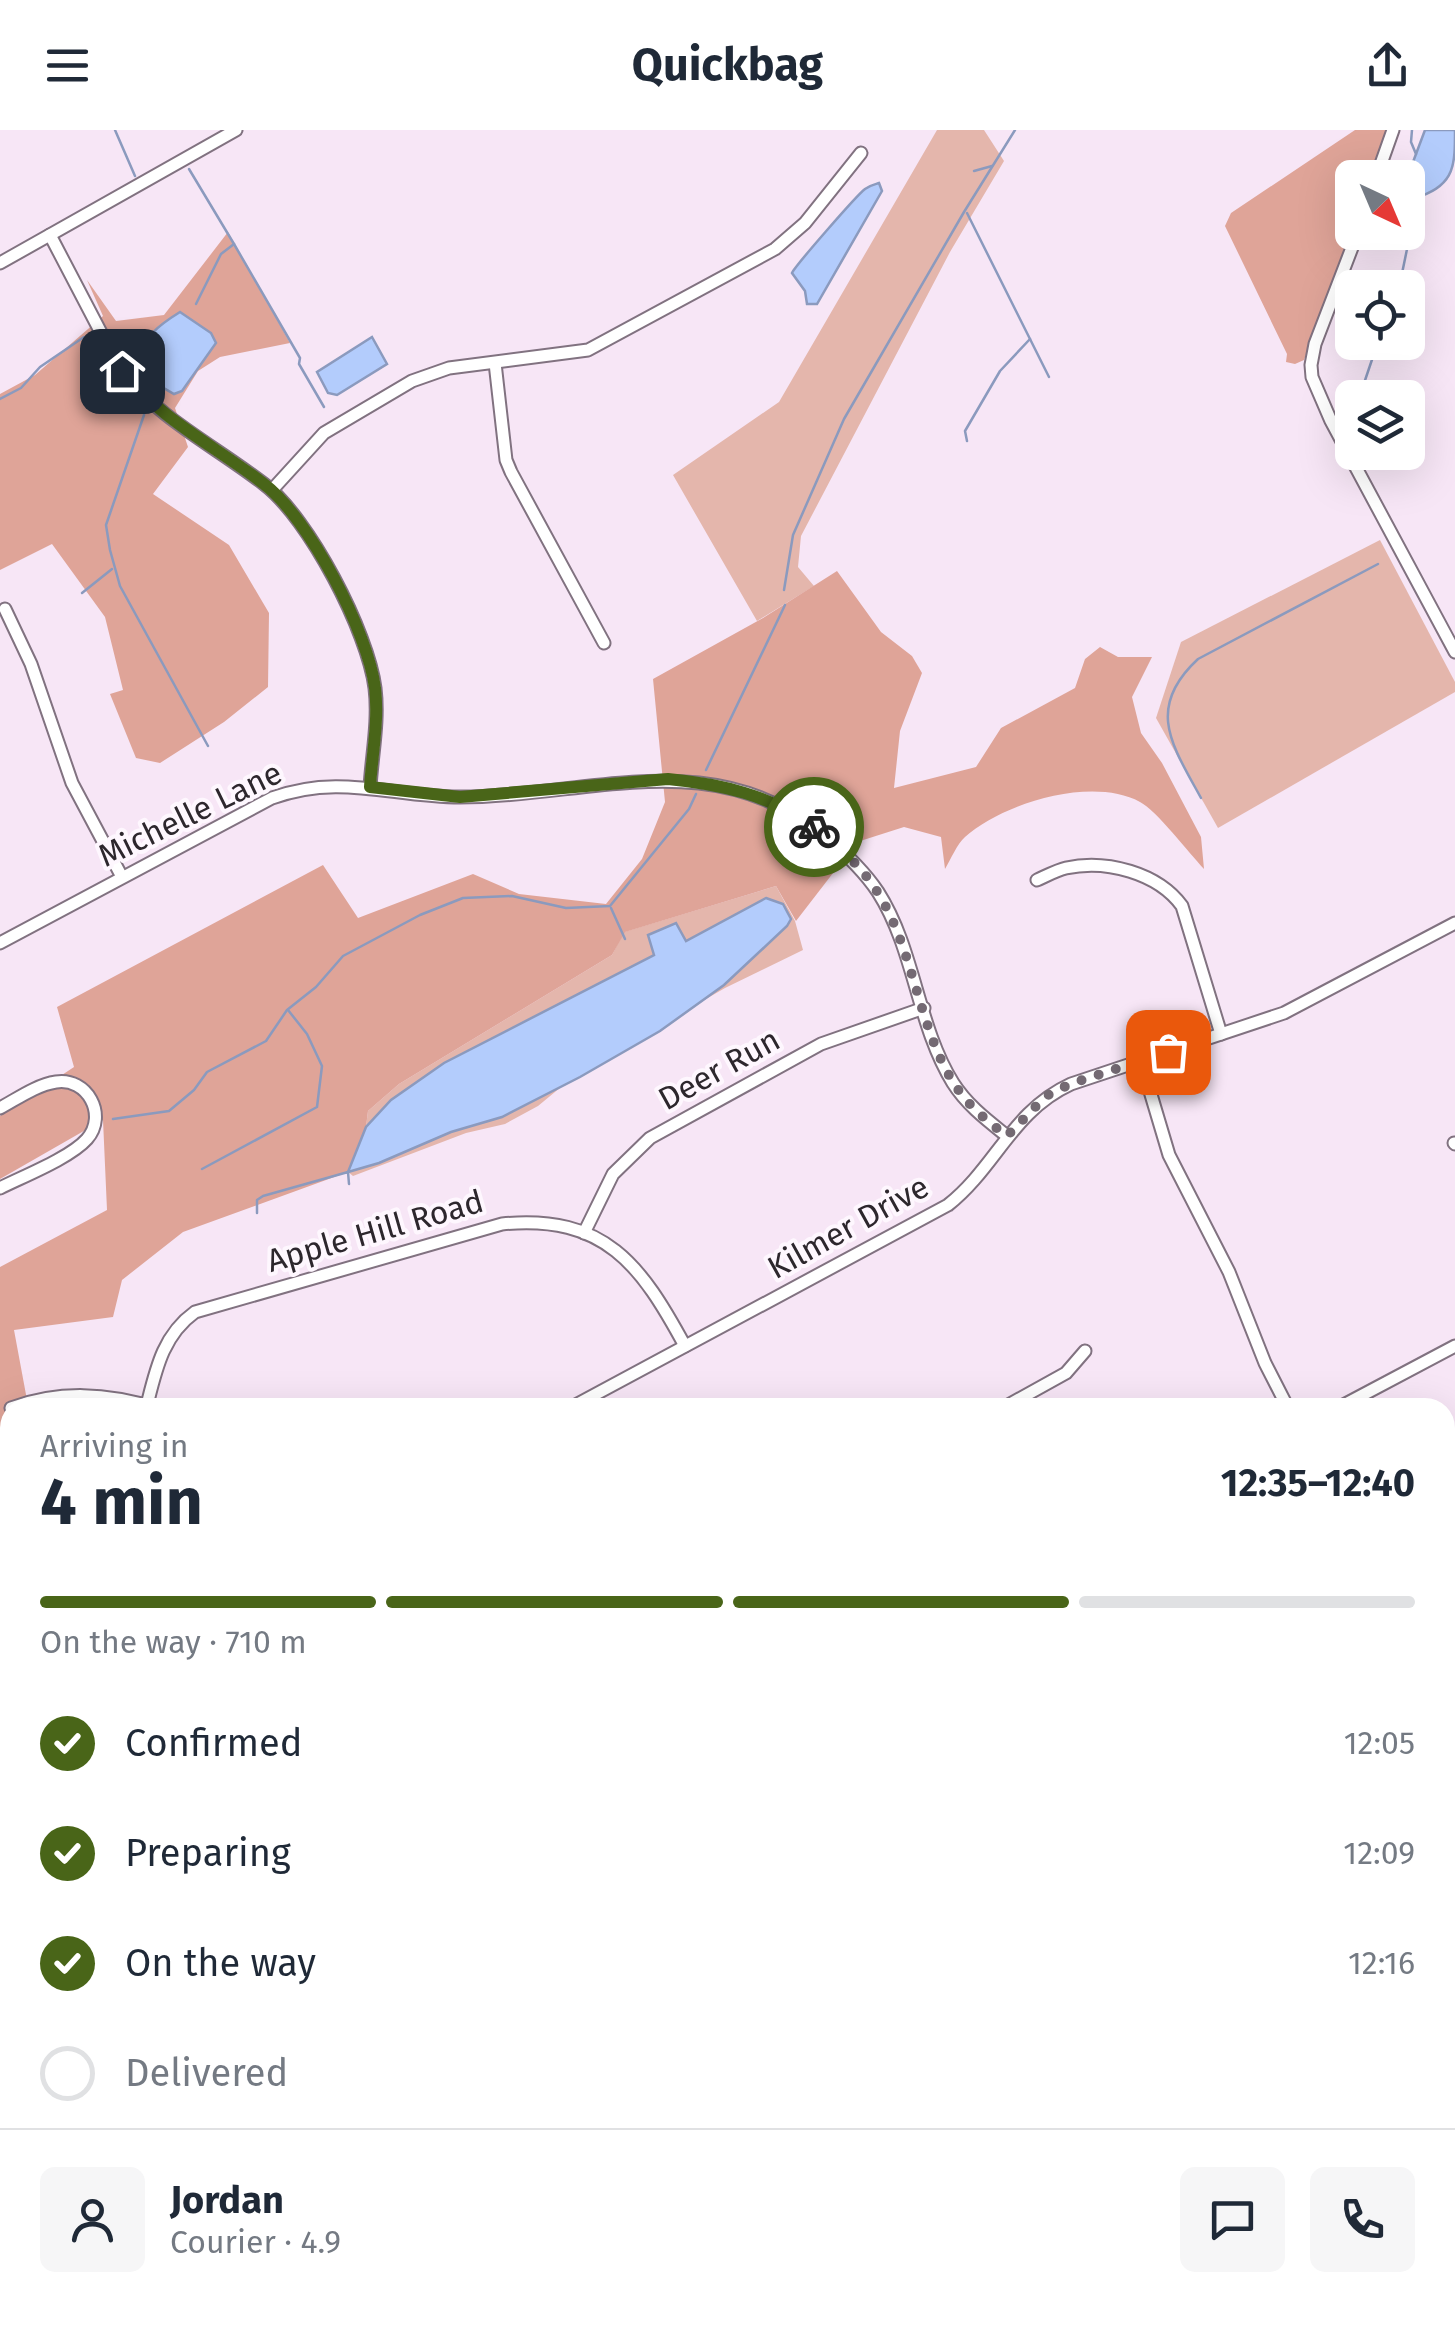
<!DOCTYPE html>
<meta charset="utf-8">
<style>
body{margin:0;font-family:"Fira Sans",sans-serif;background:#f6f6f7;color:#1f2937;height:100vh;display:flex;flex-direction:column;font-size:38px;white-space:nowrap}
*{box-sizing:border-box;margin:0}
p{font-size:32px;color:#747a83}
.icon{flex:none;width:55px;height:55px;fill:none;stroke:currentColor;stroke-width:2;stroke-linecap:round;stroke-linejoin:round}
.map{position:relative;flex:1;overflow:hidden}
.details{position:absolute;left:0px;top:1268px;width:1455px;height:932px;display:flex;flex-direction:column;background:#fff;border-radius:30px 30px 0 0;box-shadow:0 10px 40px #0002}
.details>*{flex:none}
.needle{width:65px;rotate:136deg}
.controls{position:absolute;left:1335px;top:30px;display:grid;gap:20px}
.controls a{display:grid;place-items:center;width:90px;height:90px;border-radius:15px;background:#fff;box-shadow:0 10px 40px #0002;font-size:50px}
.pin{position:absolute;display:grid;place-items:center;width:85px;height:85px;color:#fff;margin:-42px;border-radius:20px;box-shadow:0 5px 15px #0006}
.courier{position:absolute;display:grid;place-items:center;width:100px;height:100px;margin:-50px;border:8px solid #496518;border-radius:50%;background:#fff;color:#222;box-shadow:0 2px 12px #0007}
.headline em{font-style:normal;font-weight:700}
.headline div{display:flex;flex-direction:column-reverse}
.headline{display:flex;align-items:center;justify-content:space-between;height:170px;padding:0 40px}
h1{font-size:65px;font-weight:700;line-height:75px}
.bar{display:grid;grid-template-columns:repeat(4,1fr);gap:15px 10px;align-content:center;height:120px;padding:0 40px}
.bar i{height:12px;border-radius:8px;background:#e0e1e3}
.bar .on{background:#496518}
.bar p{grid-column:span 4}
.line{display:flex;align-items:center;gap:25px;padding:0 40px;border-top:2px solid #e0e1e3}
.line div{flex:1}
.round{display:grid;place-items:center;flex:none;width:105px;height:105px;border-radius:15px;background:#f6f6f7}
ol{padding:0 40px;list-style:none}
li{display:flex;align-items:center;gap:30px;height:110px}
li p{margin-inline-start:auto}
li .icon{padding:10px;border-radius:50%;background:#496518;color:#fff;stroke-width:4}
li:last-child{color:#747a83}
li i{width:55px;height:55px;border:5px solid #e0e1e3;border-radius:50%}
header{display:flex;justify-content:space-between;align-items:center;height:130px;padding:0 40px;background:#fff;font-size:45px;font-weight:700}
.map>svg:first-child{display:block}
.green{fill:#e4b6ac}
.forest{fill:#dfa498}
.water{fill:#b3ccfc;stroke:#8b9abe;stroke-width:2.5}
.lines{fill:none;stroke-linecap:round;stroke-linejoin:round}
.stream{stroke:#8b9abe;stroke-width:2.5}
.minor-casing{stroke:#817280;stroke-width:15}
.minor{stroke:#fff;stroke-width:11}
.done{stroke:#746a73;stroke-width:10;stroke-dasharray:0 18}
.route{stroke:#496518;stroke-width:12}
.labels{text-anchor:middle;stroke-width:8;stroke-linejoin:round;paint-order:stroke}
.street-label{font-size:32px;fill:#2d272d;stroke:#fef7fe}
</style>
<header><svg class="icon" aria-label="menu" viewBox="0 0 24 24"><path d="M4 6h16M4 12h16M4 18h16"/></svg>Quickbag<svg class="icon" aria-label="share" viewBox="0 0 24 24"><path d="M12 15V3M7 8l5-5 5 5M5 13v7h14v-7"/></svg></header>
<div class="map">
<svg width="1455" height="2198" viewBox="0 0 1455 2198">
<rect width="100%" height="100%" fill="#f7e6f6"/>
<g class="green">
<polygon points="937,0 984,0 1004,31 950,122 801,406 798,437 814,456 757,491 673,345 779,272"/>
<polygon points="1380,410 1455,552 1455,562 1218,698 1156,588 1181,512"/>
<polygon points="776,756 795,791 803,820 725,858 578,943 538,976 505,994 466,1003 353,1046 348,1042 366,997 368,981 399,954 612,825 624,802"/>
</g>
<g class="forest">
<polygon points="1355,0 1386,0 1370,47 1352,48 1352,97 1304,230 1295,234 1286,232 1287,224 1225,96 1231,83"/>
<polygon points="228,102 290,213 220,227 198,241 175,278 188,317 153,364 229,415 269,483 268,557 224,592 160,633 136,628 110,564 123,560 105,487 52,414 0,440 0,264 35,245 103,186 87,150 116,191 164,185"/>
<path d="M837,441L881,502L912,526L922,543L900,601L894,658L976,637L1001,598L1075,558L1085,529L1100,517L1118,527H1152L1132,567L1141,603L1162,633L1201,707L1204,739C1189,723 1156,680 1140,672C1092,646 1003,673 965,707C957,714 951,729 945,739L941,707L904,697L857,712L796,791L776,756L625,802L612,825L399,954L368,981L366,997L348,1042L183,1102L122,1150L113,1187L14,1200L27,1270L91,1263L90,1277L10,1278V1692L0,1699V1137L107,1080L103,990L0,1049V986L74,937L57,877L323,735L358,788L473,744L519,764L606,774L642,729L665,672L653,549L763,488Z"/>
<polygon points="200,2190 472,2190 476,2198 204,2198"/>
<polygon points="915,2190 1020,2190 1006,2198 918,2198"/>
</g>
<g class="water">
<path d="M1425,0H1455C1455,34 1455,54 1421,66L1411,58L1413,32Z"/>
<path d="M879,53L882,61L817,174H807L805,161L792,143C795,136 856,66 865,59C871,55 872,55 879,53Z"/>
<path d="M180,182L211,203L216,213L182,261L174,264L157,254L140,233C142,207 159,195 180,182Z"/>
<polygon points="372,207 387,234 337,265 328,263 317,242"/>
<polygon points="766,768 783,774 791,789 787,796 724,855 660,901 580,947 502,987 451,1002 379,1033 348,1042 366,997 391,970 444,933 654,825 648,805 676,793 686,811"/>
</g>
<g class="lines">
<g class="stream">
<polyline points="115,0 135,46"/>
<polyline points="1412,0 1411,12 1416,24"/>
<polyline points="189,39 234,114 221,124 196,174"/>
<polyline points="974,41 992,36"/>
<polyline points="967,83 1049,247"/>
<polyline points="234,114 300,228 299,234 324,277"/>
<polyline points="1399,158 1419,61"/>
<polyline points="124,214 142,220"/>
<polyline points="1359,268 1378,212"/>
<polyline points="0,269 21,258 40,237 84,207"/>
<polyline points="144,285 106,395 110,420 120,456 208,616"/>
<polyline points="967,311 965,301 1000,241 1030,209"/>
<polyline points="784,460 793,405 844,289 964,82 1015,0"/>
<polyline points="82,463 112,439"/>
<polyline points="706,640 785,475"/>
<path d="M1201,668C1172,615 1145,578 1198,529L1378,434"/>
<polyline points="611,778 625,809"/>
<polyline points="113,989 169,981 194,960 207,942 266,911 287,880 316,857 343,826 420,785 463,768 512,766 566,778 610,776 689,679 696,664"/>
<polyline points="202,1039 317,977 322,936 307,904 288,880"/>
<polyline points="348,1042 349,1054"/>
<polyline points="257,1083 257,1070 263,1066 348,1042"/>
<polyline points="1445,2026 1455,2027"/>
</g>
<defs>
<g id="minor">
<polyline points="1376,48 1393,0"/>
<polyline points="1358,102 1315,214 1311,235 1312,247 1331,291 1455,522"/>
<path d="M50,105L121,241C161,290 215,316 264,354C309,388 368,502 375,558C379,591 372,624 370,657"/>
<polyline points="0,133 236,0"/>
<polyline points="495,233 506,330 511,342 604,513"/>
<polyline points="272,360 324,303 412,251 449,238 588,220 775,119 805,93 861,23"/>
<polyline points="5,479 31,534 72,653 122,747"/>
<path d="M1037,750C1046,746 1057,740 1066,738C1106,729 1158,743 1182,776L1221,904"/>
<path d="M0,813L272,668C340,643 392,667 460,667C589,667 714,612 826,707C845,723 864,741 878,762C915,820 917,895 953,953C967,975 987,990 1007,1006"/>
<polyline points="1141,931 1169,1025 1229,1142 1265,1233 1288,1278"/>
<path d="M0,978C17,969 36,955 56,952C87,947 108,985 87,1009C70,1028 24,1046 0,1058"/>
<polyline points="1454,1013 1455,1014"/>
<polyline points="584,1103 613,1044 650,1008 821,914 924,878"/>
<path d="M147,1275C156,1239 163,1205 195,1182L502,1094C605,1084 641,1135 685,1216"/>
<path d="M11,1278C60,1260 107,1263 156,1278"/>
<path d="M570,1278L948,1075C996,1037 1012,981 1071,954L1284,883L1455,793"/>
<polyline points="1003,1278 1066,1243 1085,1221"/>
<polyline points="1338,1278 1455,1216"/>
<polyline points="1445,1452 1455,1470"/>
<polyline points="1445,1528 1455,1522"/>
<polyline points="1445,1666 1455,1670"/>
<polyline points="0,1831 10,1821"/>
<polyline points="1445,1906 1455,1924"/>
<polyline points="1445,1987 1455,1982"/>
<polyline points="1445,2147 1455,2148"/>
<polyline points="574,2190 578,2198"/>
<polyline points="831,2190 834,2198"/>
<polyline points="1155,2190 1159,2198"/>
<polyline points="1381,2190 1385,2198"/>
<polyline points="1049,2198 1064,2190"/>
<polyline points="1302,2198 1317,2190"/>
</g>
</defs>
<use href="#minor" class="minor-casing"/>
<use href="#minor" class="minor"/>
</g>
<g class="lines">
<path class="done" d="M814,697C838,715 862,737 878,763C915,822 919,903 957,958C970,977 988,992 1007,1006L1046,966L1070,954L1168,922"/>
<path class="route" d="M122,241C161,290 215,316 264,354C309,388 368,502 375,558C379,591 372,624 370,657L460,667L668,649C721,654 770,665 814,697"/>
</g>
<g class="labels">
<g class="street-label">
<text transform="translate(190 684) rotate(-26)" y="11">Michelle Lane</text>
<text transform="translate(719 939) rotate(-29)" y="11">Deer Run</text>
<text transform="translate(848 1097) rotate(-29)" y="11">Kilmer Drive</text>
<text transform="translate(375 1101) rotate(-16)" y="11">Apple Hill Road</text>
</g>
</g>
</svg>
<div class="controls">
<a><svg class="needle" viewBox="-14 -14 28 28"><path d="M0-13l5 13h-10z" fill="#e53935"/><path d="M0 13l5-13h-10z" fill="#747a83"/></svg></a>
<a><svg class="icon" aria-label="locate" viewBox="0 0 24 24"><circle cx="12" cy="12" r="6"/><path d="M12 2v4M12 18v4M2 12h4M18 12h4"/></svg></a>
<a><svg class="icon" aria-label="layers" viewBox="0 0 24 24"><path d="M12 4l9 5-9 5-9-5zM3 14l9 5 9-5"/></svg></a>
</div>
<div class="pin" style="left:1168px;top:922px;background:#ea580c"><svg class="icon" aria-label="bag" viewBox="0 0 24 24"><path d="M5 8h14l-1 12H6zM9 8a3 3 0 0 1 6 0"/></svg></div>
<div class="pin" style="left:122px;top:241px;background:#1f2937"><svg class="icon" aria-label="home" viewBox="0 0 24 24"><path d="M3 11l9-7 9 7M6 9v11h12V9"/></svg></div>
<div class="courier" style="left:814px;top:697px"><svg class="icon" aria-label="bike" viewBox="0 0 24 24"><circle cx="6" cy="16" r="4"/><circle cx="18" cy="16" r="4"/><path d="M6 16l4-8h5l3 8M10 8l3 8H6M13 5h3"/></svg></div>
<section class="details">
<div class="headline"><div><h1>4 min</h1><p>Arriving in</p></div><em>12:35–12:40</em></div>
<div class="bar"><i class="on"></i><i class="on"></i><i class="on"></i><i></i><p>On the way · 710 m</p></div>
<ol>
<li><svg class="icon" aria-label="check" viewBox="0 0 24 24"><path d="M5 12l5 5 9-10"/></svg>Confirmed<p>12:05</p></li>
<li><svg class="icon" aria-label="check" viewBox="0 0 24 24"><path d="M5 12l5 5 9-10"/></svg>Preparing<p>12:09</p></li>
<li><svg class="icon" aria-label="check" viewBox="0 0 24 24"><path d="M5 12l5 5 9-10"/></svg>On the way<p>12:16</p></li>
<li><i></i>Delivered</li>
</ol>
<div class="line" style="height:180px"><a class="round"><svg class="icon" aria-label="person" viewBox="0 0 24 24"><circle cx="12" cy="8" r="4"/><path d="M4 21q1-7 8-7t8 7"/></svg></a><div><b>Jordan</b><p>Courier · 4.9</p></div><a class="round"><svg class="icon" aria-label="chat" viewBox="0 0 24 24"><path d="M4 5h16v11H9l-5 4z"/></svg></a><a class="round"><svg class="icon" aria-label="phone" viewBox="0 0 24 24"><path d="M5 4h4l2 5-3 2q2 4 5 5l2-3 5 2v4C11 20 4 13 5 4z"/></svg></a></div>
</section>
</div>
